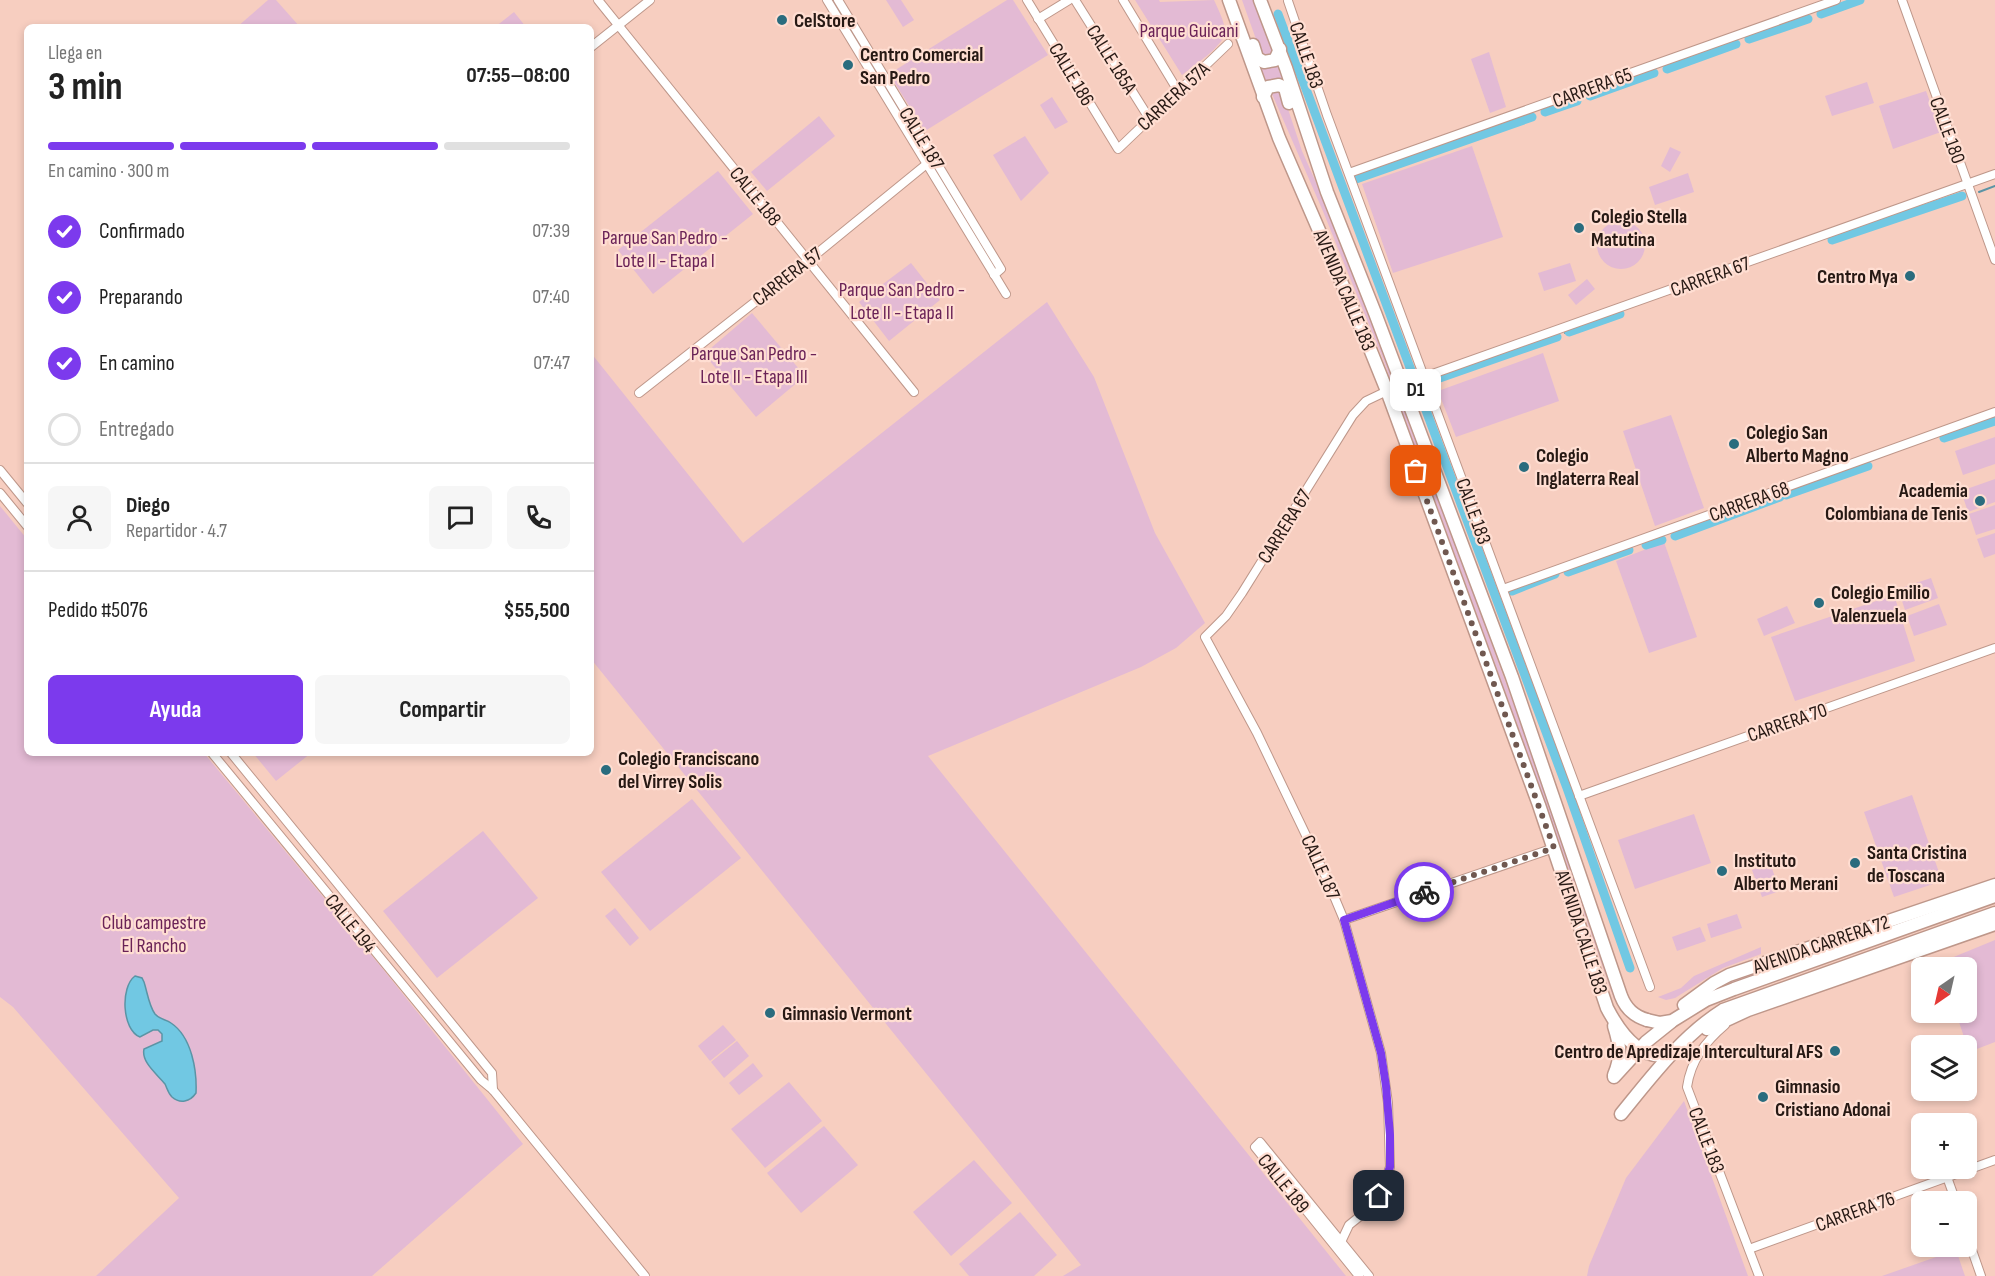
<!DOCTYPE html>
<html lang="es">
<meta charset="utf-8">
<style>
body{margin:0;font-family:"Sofia Sans Condensed",sans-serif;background:#f6f6f6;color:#222;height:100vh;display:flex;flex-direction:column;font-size:22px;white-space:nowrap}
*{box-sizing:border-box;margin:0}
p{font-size:20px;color:#767676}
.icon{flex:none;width:33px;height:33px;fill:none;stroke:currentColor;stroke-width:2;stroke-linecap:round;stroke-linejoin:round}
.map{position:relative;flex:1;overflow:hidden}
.panel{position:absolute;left:24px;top:24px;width:570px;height:732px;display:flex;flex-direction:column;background:#fff;border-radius:9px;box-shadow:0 3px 9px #0003}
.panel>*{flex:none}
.needle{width:39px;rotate:214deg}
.controls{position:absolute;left:1911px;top:957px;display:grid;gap:12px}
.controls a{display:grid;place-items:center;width:66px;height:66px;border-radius:9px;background:#fff;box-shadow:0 3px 9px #0003;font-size:30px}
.pin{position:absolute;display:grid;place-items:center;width:51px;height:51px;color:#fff;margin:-26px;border-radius:12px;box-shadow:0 3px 9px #0006}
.courier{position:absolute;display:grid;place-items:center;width:60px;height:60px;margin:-30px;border:4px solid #7c3aed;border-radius:50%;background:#fff;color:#222;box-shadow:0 2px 8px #0007}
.bubble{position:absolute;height:42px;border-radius:9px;background:#fff;box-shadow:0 3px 9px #0003;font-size:20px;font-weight:700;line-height:42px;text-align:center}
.summary em{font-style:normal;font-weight:700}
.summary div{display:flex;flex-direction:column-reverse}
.summary{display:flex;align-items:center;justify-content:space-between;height:102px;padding:0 24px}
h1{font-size:39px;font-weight:700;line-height:45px}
.bar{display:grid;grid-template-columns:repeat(4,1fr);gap:9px 6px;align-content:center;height:72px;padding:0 24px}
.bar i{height:8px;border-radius:4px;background:#e0e0e0}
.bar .on{background:#7c3aed}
.bar p{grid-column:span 4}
.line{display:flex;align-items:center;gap:15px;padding:0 24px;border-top:2px solid #e0e0e0}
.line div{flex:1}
.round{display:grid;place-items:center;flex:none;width:63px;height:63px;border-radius:9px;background:#f6f6f6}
ol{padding:0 24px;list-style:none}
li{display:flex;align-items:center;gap:18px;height:66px}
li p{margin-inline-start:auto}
li .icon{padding:6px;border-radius:50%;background:#7c3aed;color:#fff;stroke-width:4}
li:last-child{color:#767676}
li i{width:33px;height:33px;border:3px solid #e0e0e0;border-radius:50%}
.action{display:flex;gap:12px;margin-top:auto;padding:12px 24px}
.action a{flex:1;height:69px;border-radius:9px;background:#7c3aed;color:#fff;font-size:24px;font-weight:700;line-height:69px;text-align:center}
.action a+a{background:#f6f6f6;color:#222}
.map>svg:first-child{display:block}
.green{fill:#e3bad4}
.water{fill:#71c8e3;stroke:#5b94a5;stroke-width:1.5}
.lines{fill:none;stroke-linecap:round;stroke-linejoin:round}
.stream{stroke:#5b94a5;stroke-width:2}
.canal{stroke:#71c8e3;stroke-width:9}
.minor-casing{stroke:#be978a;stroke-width:10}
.primary-casing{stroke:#be978a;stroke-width:15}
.trunk-casing{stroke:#be978a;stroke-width:15}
.minor{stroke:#fff;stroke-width:8}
.primary{stroke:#fff;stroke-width:12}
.trunk{stroke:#fff;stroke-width:12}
.done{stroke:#705850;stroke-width:6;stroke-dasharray:0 10.8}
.route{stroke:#7c3aed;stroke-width:8}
.poi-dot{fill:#2a6c7e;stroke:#ffded2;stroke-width:2}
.labels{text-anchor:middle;stroke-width:4.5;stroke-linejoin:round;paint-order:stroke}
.poi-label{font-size:20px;font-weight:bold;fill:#271914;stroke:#ffded2;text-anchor:start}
.park-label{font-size:20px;fill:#6a2257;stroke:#ffded2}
.street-label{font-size:20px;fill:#271914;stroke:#ffded2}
</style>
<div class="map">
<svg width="1995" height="1276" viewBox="0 0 1995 1276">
<rect width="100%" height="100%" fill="#f7cec0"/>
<g class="green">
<polygon points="268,0 276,0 300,27 237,27"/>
<polygon points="830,0 833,0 925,154 924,154"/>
<polygon points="886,0 901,0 914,20 903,27"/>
<polygon points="1007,0 1013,0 1048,55 925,131 889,74"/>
<path d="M1135,0H1159L1160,2L1214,0C1218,9 1225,22 1225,32C1224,46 1193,66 1182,75Z"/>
<polygon points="1242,0 1253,0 1273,46 1272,53 1268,57 1262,56"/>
<polygon points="514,12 526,27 495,27"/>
<polygon points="1489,52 1506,107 1490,113 1471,59"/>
<polygon points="1278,60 1284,81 1264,87 1258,66"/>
<polygon points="1867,82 1874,103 1832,116 1825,96"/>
<polygon points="1275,89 1283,94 1302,151 1327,207 1365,303 1480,612 1535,763 1617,998 1614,999 1532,764 1383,359 1322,209 1272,94"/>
<polygon points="1926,91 1941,132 1893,149 1879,106"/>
<polygon points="1052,97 1068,122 1055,129 1040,105"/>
<polygon points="819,116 835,136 767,191 751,172"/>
<polygon points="1025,136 1049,173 1021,201 993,155"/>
<polygon points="1472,146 1503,237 1393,273 1362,184"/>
<polygon points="1670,147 1681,152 1670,172 1661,166"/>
<polygon points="718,171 753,214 653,294 618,250"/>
<polygon points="1688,173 1694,192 1655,205 1649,187"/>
<circle cx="1621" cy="245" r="24"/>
<polygon points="911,263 940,300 889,341 859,302"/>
<polygon points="1570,263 1576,281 1544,291 1538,273"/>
<polygon points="1587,279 1595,289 1576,305 1568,295"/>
<polygon points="1047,302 1094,377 1155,533 1205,623 1176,648 1141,667 928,756 1346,1276 1063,1276 1081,1265 591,659 591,353 743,543"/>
<polygon points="752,313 805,376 756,417 704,354"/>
<polygon points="1543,353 1559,401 1456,437 1438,391"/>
<polygon points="1671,415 1704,508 1655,526 1623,431"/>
<polygon points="1995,437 1995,464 1963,475 1955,451"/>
<polygon points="1995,479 1995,502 1968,512 1961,491"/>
<polygon points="1995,505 1995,529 1976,535 1969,514"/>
<polygon points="0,506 27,539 27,753 204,753 382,968 523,1144 372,1276 96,1276 179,1198 13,1007 0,997"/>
<polygon points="1995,533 1995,554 1984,558 1977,539"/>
<polygon points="1664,542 1697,637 1649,653 1616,561"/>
<polygon points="1931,578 1938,598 1905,610 1898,589"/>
<polygon points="1894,595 1915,661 1795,701 1771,637"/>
<polygon points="1939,604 1947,625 1914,636 1907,616"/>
<polygon points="1787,606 1795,623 1764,636 1757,619"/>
<polygon points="253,753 311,753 276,781"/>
<polygon points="1912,795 1942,881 1894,897 1864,812"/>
<polygon points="692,799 741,858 650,931 601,872"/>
<polygon points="1694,814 1711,863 1635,889 1618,840"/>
<polygon points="483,831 538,898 437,978 383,911"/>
<polygon points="1770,863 1780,891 1762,897 1752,870"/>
<polygon points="1995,890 1732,983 1693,1002 1732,981"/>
<polygon points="615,908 639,938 630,946 605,916"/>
<polygon points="1737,914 1742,928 1711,938 1707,924"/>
<polygon points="1700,927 1706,941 1677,951 1672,937"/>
<polygon points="1995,940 1995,1042 1969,1052 1956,1013 1966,1012 1966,968 1940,967 1939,963"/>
<polygon points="1761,947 1761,954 1723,968 1675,998 1666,1000 1658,997 1681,988 1694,976"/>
<polygon points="723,1025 736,1040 710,1061 698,1046"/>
<polygon points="737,1041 749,1056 724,1078 711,1062"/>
<polygon points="753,1063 763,1076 739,1095 729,1083"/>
<polygon points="789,1082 822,1121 765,1168 731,1129"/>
<polygon points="1684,1101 1748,1276 1587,1276 1589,1266 1626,1178"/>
<polygon points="824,1126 858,1165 801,1213 767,1173"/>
<polygon points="974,1160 1012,1203 951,1256 913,1212"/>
<polygon points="1020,1212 1057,1255 1034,1276 969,1276 959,1264"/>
<polygon points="1956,1250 1965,1276 1882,1276"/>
</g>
<path class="water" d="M135,976L142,978L144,982C147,991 149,1006 155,1014C160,1020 166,1019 171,1023C192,1037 197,1071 196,1093C190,1102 180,1104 172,1097C168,1093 167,1088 165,1084C157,1074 141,1062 144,1049L162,1041V1034L158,1030H153L140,1037C122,1030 120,987 135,976Z"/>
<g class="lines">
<g class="stream">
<polyline points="1979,192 1995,186"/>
<polyline points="1565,333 1569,332"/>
</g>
<g class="canal">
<polyline points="1278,14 1567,788 1630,968"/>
<polyline points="1821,14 1860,0"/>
<polyline points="1749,39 1808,19"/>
<polyline points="1667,69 1736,44"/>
<polyline points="1590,96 1654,73"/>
<polyline points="1545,112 1577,101"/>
<polyline points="1356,179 1532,117"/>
<polyline points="1832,240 1962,196"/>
<polyline points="1569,332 1620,314"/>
<polyline points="1434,380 1557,337"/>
<polyline points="1944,438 1995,421"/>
<polyline points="1786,495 1868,466"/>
<polyline points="1675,536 1780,497"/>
<polyline points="1646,545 1662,540"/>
<polyline points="1568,572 1629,550"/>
<polyline points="1512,591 1555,574"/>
</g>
<defs>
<g id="minor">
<polyline points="598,0 914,392"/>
<polyline points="827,0 1006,294"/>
<polyline points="838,0 1001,269 994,275"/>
<polyline points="1027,0 1118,149 1228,44"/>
<polyline points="1075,0 1149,118"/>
<polyline points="1123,0 1178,91"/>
<polyline points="1902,0 1995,260"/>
<polyline points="1288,1 1327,115 1650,987"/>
<polyline points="1038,19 1069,0"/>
<polyline points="591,47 650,0"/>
<polyline points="1349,173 1836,0"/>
<polyline points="1424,377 1995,174"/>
<polyline points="639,393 820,251 934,158"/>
<polyline points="0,470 27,503"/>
<polyline points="0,493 27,526"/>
<polyline points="1503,589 1995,412"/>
<polyline points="212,753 481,1080 493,1090 645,1276"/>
<polyline points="231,753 492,1073 493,1090"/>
<polyline points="1579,796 1995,648"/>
<polyline points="1344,920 1554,848"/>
<path d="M1725,1025C1705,1042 1691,1060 1687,1087L1759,1276"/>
<polyline points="1947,1177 1956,1202"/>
<polyline points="1966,1233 1981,1276"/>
<polyline points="1341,1242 1349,1225 1374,1205 1383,1187 1390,1167 1388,1103 1381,1053 1344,920 1326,877 1257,733 1205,637 1226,616 1242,593 1353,415 1366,401 1387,391"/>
<polyline points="1749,1249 1995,1160"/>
<polyline points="1359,1276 1255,1147 1260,1142 1369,1276"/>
</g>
<g id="primary">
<path d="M1229,0L1279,138L1366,339L1387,391L1539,805L1607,1008C1620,1033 1641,1063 1672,1054"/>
<path d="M1260,0L1286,68L1327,192L1375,313L1512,677L1621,996C1626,1009 1634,1016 1647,1020"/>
<polyline points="1253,45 1257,58 1264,62 1275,60 1280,49"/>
<polyline points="1263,97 1268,87 1279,85 1285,88 1289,103"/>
<path d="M1614,1026C1620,1045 1622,1057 1614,1075"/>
</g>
<g id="trunk">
<polyline points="1684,1005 1714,983 1729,975 1995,885"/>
<polyline points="1647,1020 1660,1023 1672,1021 1706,1000 1734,989 1995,896"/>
<polyline points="1707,1029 1748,1010 1995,924"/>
<polyline points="1614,1077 1646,1042 1671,1022"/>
<path d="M1621,1114C1652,1076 1682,1036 1723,1010L1995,913"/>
</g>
</defs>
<use href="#minor" class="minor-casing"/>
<use href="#primary" class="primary-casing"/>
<use href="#trunk" class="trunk-casing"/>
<use href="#minor" class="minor"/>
<use href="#primary" class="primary"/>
<use href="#trunk" class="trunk"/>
</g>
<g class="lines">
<polyline class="done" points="1416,471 1554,848 1424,892"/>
<polyline class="route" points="1379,1196 1390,1167 1390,1135 1386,1086 1381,1053 1344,920 1424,892"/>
</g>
<g class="poi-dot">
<circle cx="782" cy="20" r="6"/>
<circle cx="848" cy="65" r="6"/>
<circle cx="1579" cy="228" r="6"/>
<circle cx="1910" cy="276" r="6"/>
<circle cx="1734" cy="444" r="6"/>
<circle cx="1524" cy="467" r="6"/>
<circle cx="1980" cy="501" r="6"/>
<circle cx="1819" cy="603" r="6"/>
<circle cx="606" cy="770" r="6"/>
<circle cx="1855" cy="863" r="6"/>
<circle cx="1722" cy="871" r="6"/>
<circle cx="770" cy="1013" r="6"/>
<circle cx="1835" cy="1051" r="6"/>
<circle cx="1763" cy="1097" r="6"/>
</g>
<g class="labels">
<g class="poi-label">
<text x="794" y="27">CelStore</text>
<text x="860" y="61">Centro Comercial<tspan x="860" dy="23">San Pedro</tspan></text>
<text x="1591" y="223">Colegio Stella<tspan x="1591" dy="23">Matutina</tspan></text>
<text x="1898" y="283" text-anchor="end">Centro Mya</text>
<text x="1746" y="439">Colegio San<tspan x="1746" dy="23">Alberto Magno</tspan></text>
<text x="1536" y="462">Colegio<tspan x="1536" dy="23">Inglaterra Real</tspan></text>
<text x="1968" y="497" text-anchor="end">Academia<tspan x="1968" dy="23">Colombiana de Tenis</tspan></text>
<text x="1831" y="599">Colegio Emilio<tspan x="1831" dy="23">Valenzuela</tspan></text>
<text x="618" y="765">Colegio Franciscano<tspan x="618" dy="23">del Virrey Solis</tspan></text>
<text x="1867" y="859">Santa Cristina<tspan x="1867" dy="23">de Toscana</tspan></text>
<text x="1734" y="867">Instituto<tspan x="1734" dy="23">Alberto Merani</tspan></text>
<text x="782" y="1020">Gimnasio Vermont</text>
<text x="1823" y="1058" text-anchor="end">Centro de Apredizaje Intercultural AFS</text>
<text x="1775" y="1093">Gimnasio<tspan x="1775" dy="23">Cristiano Adonai</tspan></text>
</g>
<g class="park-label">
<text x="1189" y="37">Parque Guicani</text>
<text x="665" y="244">Parque San Pedro -<tspan x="665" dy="23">Lote II - Etapa I</tspan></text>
<text x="902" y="296">Parque San Pedro -<tspan x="902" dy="23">Lote II - Etapa II</tspan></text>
<text x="754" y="360">Parque San Pedro -<tspan x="754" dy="23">Lote II - Etapa III</tspan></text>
<text x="154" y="929">Club campestre<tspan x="154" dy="23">El Rancho</tspan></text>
</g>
<g class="street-label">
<text transform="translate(1307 55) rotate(71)" y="7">CALLE 183</text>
<text transform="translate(1112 59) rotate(58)" y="7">CALLE 185A</text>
<text transform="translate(1072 74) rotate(59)" y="7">CALLE 186</text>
<text transform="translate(1592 87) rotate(-20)" y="7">CARRERA 65</text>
<text transform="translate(1173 96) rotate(-43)" y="7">CARRERA 57A</text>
<text transform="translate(1948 130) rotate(70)" y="7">CALLE 180</text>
<text transform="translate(922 138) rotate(59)" y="7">CALLE 187</text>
<text transform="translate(756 196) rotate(51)" y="7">CALLE 188</text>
<text transform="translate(787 276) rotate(-38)" y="7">CARRERA 57</text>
<text transform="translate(1710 276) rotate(-20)" y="7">CARRERA 67</text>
<text transform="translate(1345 290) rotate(67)" y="7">AVENIDA CALLE 183</text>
<text transform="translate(1749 501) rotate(-20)" y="7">CARRERA 68</text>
<text transform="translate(1474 511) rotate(70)" y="7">CALLE 183</text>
<text transform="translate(1284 526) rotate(-58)" y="7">CARRERA 67</text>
<text transform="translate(1787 722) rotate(-19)" y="7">CARRERA 70</text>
<text transform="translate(1321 867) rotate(66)" y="7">CALLE 187</text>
<text transform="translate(351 923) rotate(51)" y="7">CALLE 194</text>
<text transform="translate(1582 932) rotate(72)" y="7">AVENIDA CALLE 183</text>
<text transform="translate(1821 944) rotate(-19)" y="7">AVENIDA CARRERA 72</text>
<text transform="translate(1707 1140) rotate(69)" y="7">CALLE 183</text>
<text transform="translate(1284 1183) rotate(51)" y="7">CALLE 189</text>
<text transform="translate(1855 1211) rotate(-20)" y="7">CARRERA 76</text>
</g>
</g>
</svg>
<div class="controls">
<a><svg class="needle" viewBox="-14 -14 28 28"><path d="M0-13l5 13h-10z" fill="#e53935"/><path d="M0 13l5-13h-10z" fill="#767676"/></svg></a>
<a><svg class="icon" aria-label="layers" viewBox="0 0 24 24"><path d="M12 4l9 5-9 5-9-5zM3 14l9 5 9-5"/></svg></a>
<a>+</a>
<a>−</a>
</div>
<div class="pin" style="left:1416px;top:471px;background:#ea580c"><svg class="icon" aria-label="bag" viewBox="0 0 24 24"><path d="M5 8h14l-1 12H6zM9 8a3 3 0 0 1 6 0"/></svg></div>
<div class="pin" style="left:1379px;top:1196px;background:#1f2937"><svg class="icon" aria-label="home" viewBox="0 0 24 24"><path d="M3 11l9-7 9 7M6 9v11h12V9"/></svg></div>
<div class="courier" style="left:1424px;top:892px"><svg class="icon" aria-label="bike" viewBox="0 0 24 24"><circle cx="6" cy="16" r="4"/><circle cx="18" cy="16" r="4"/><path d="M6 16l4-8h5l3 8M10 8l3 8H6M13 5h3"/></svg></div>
<div class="bubble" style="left:1390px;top:369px;width:51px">D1</div>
<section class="panel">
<div class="summary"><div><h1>3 min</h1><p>Llega en</p></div><em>07:55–08:00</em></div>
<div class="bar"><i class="on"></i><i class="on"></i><i class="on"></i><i></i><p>En camino · 300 m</p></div>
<ol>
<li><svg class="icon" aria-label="check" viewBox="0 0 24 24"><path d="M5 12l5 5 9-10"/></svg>Confirmado<p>07:39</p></li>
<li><svg class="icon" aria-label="check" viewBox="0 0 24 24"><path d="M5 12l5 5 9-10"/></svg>Preparando<p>07:40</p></li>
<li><svg class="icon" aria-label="check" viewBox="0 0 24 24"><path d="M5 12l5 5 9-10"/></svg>En camino<p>07:47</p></li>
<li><i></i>Entregado</li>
</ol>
<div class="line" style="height:108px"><a class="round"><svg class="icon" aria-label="person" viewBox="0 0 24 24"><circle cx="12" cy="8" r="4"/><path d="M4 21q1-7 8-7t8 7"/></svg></a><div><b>Diego</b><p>Repartidor · 4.7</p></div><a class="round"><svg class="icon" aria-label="chat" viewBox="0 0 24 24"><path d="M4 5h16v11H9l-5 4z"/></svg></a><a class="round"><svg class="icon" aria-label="phone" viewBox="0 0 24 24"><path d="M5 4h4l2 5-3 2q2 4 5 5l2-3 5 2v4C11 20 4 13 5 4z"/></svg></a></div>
<div class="line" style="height:78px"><div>Pedido #5076</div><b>$55,500</b></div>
<div class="action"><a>Ayuda</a><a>Compartir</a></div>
</section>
</div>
